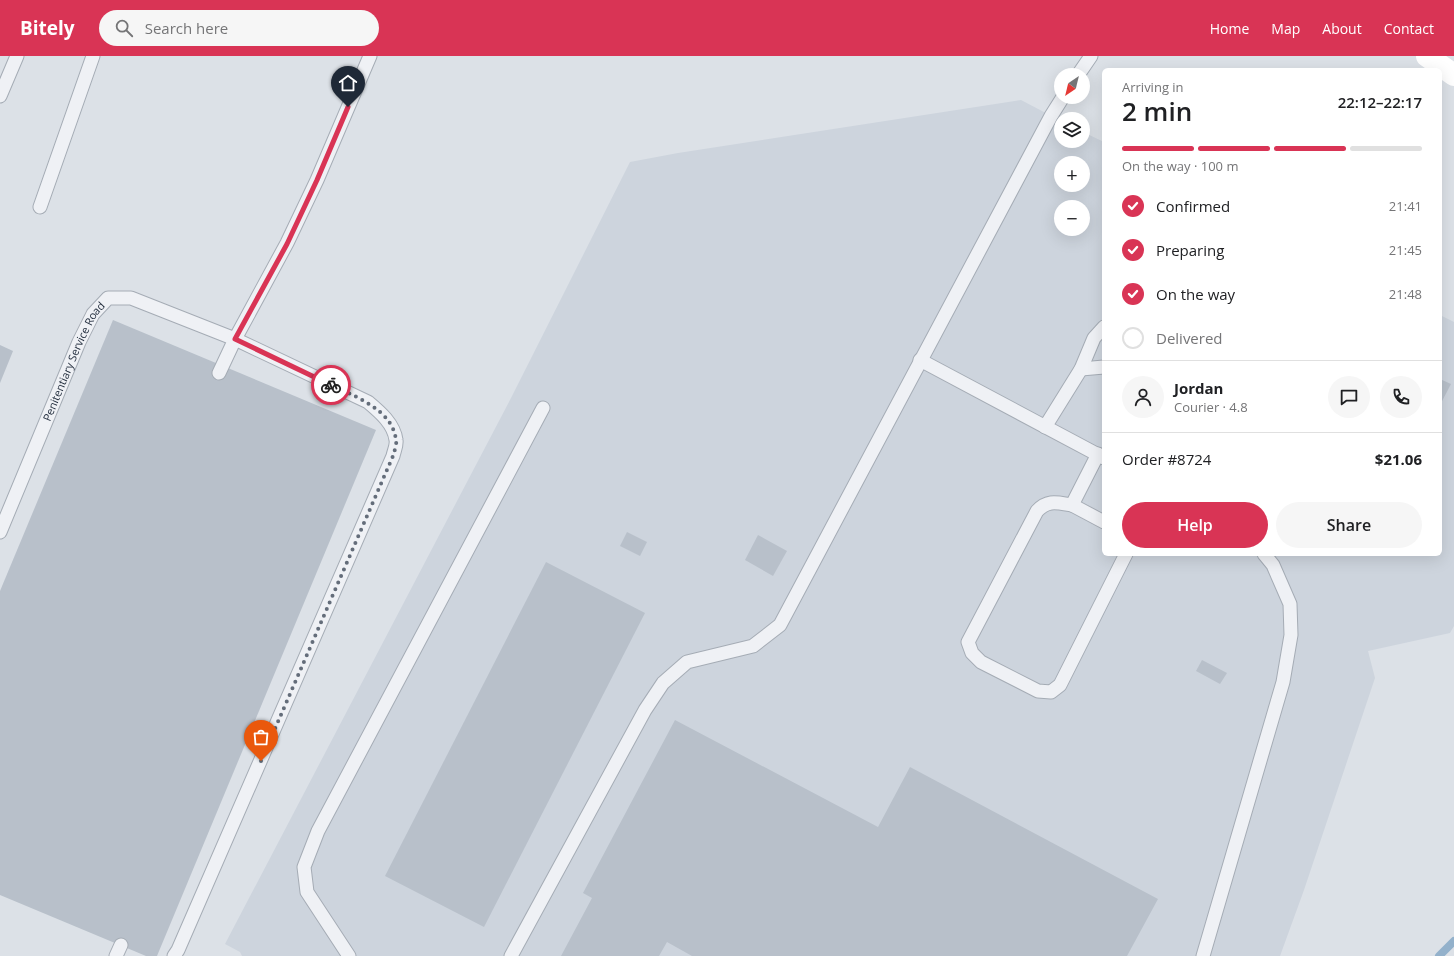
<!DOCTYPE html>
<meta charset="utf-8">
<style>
body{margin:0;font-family:"Open Sans",sans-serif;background:#f6f6f6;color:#202124;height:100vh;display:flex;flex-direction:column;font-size:15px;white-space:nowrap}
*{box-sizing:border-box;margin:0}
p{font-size:13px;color:#757577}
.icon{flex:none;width:22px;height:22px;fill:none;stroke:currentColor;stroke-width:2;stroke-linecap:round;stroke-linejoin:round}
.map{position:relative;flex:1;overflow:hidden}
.drawer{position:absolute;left:1102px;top:12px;width:340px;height:488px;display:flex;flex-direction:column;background:#fff;border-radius:6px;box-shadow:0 4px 16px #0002}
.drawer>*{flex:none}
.needle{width:26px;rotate:215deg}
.fabs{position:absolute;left:1054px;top:12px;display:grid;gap:8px}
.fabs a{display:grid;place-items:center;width:36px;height:36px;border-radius:50%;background:#fff;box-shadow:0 4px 16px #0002;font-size:20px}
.pin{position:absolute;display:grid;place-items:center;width:34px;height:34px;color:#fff;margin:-41px -17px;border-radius:50% 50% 50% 0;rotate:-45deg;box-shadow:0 0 4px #0007}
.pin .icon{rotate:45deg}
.courier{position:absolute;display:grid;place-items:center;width:40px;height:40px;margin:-20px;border:3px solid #d93455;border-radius:50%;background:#fff;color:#222;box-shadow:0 1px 5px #0007}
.summary em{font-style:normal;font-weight:600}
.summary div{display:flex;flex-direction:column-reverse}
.summary{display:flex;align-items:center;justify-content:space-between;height:68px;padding:0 20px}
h1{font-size:26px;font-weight:600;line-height:30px}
.bar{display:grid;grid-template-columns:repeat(4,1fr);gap:6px 4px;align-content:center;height:48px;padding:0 20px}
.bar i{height:5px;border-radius:3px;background:#e0e0e0}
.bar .selected{background:#d93455}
.bar p{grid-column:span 4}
.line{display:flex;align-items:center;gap:10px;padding:0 20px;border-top:1px solid #e0e0e0}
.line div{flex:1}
.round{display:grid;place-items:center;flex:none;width:42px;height:42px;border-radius:21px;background:#f6f6f6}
ol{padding:0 20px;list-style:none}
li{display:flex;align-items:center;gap:12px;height:44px}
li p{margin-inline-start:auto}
li .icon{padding:4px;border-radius:50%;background:#d93455;color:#fff;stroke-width:4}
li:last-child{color:#757577}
li i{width:22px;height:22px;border:2px solid #e0e0e0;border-radius:50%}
.action{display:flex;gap:8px;margin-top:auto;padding:8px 20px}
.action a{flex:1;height:46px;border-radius:24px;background:#d93455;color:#fff;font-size:16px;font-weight:600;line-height:46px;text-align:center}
.action a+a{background:#f6f6f6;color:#202124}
header{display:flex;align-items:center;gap:24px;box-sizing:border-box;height:56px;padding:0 20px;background:#d93455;color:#fff}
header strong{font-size:19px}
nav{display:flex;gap:22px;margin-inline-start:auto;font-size:14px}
.search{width:280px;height:36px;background:#f6f6f6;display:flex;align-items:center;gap:10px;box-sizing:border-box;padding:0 14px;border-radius:22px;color:#757577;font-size:15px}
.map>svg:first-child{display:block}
.built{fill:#cdd4dd;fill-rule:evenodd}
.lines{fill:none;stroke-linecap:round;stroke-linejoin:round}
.stream{stroke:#93b1cb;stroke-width:8}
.building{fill:#b8c0ca}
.service-casing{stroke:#a5acb5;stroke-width:15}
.service{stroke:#eff1f5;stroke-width:13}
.secondary{stroke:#fff;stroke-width:22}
.done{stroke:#646d7a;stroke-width:4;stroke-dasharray:0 7.2}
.route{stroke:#d93455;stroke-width:5}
.labels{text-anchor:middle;stroke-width:4;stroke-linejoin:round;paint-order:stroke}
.street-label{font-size:11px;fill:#242f3f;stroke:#ebf0f5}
</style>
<header>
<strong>Bitely</strong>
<div class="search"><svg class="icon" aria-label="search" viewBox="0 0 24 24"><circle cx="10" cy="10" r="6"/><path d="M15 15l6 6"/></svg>Search here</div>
<nav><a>Home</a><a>Map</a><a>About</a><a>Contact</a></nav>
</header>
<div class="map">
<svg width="1454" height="900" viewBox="0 0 1454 900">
<rect width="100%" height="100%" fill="#dce1e7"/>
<path class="built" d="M1021,44L1061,65V85H1083V76L1104,86V498H1440V259L1454,266V570L1450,577L1368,595L1375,622L1304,834L1280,900H242L240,896L225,888L511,342L630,106L678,97ZM1061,107H1083V129H1061ZM1061,151H1083V173H1061Z"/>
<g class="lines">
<polyline class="stream" points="1439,900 1454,885"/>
</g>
<g class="building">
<polygon points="113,264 376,374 157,900 146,900 0,839 0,535"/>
<polygon points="0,289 13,295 0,327"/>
<polygon points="1440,323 1451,328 1440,349"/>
<polygon points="627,476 647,486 640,500 620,490"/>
<polygon points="758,479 787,495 773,520 745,504"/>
<polygon points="546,506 645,557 484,871 385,820"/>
<polygon points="1202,604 1227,617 1220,628 1196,615"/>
<polygon points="675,664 878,771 910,711 1158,843 1127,900 692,900 667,886 659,900 561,900 592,842 583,837"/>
</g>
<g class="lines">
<defs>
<g id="service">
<polyline points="1078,19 1091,0"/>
<polyline points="0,40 17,0"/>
<polyline points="40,151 93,0"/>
<polyline points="920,304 1104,402"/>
<polyline points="1081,313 1104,311"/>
<polyline points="1045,371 1081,313 1094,282 1104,271"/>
<path d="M1098,398L1072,449C1058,447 1048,443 1037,455L968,586L972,597L981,606L1038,635L1051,636L1060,629L1126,498"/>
<polyline points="1072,449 1104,466"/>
<path id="s1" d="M0,476L79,286L93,258L108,242H131L235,283L287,187L317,124L370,0"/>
<polyline points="116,900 121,889"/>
<path d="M174,900L178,894L393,400C394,395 397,389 396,384C394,368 380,356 368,346L235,283L219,317"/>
<polyline points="349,900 307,836 304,811 318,775 543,352"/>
<polyline points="511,900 645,654 663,627 687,606 753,590 780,569 1051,60 1063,41"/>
<polyline points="1203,900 1283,626 1291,579 1290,548 1273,509 1264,498"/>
</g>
</defs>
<use href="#service" class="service-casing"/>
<use href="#service" class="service"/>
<polyline class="secondary" points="1427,0 1454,19"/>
</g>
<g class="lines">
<path class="done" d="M261,705L393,400C394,396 397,389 396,385C394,354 354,340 331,329"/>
<polyline class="route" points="331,329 235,283 287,188 317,124 348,51"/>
</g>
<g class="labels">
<g class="street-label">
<text dy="4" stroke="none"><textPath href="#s1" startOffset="186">Penitentiary Service Road</textPath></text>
</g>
</g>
</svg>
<div class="fabs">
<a><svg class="needle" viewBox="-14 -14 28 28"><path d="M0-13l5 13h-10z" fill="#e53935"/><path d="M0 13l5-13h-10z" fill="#757577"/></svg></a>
<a><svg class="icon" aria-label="layers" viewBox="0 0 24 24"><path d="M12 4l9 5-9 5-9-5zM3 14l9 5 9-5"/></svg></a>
<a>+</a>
<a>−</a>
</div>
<div class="pin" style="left:261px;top:705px;background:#ea580c"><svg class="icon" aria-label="bag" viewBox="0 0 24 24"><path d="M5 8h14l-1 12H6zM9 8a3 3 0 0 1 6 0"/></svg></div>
<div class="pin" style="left:348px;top:51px;background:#1f2937"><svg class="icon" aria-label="home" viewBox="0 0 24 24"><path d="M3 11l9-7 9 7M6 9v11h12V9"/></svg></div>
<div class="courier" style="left:331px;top:329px"><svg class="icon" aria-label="bike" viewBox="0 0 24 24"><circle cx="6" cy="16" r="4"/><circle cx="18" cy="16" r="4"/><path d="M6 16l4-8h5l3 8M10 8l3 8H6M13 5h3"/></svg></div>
<section class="drawer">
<div class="summary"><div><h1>2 min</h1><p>Arriving in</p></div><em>22:12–22:17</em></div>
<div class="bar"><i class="selected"></i><i class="selected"></i><i class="selected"></i><i></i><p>On the way · 100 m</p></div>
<ol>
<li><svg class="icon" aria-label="check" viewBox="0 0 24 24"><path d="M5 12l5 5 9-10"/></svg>Confirmed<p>21:41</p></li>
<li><svg class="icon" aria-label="check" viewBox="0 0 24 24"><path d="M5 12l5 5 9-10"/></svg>Preparing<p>21:45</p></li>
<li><svg class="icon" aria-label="check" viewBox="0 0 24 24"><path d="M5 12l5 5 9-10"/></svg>On the way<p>21:48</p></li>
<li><i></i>Delivered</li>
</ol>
<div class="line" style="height:72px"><a class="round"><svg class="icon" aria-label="person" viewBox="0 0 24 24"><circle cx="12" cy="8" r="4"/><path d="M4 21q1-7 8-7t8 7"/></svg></a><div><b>Jordan</b><p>Courier · 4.8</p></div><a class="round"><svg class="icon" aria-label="chat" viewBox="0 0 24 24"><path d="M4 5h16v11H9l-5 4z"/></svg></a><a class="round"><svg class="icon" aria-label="phone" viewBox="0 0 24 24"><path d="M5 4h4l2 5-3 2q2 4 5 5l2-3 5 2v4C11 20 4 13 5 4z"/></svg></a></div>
<div class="line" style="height:52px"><div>Order #8724</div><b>$21.06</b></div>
<div class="action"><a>Help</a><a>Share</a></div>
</section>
</div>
